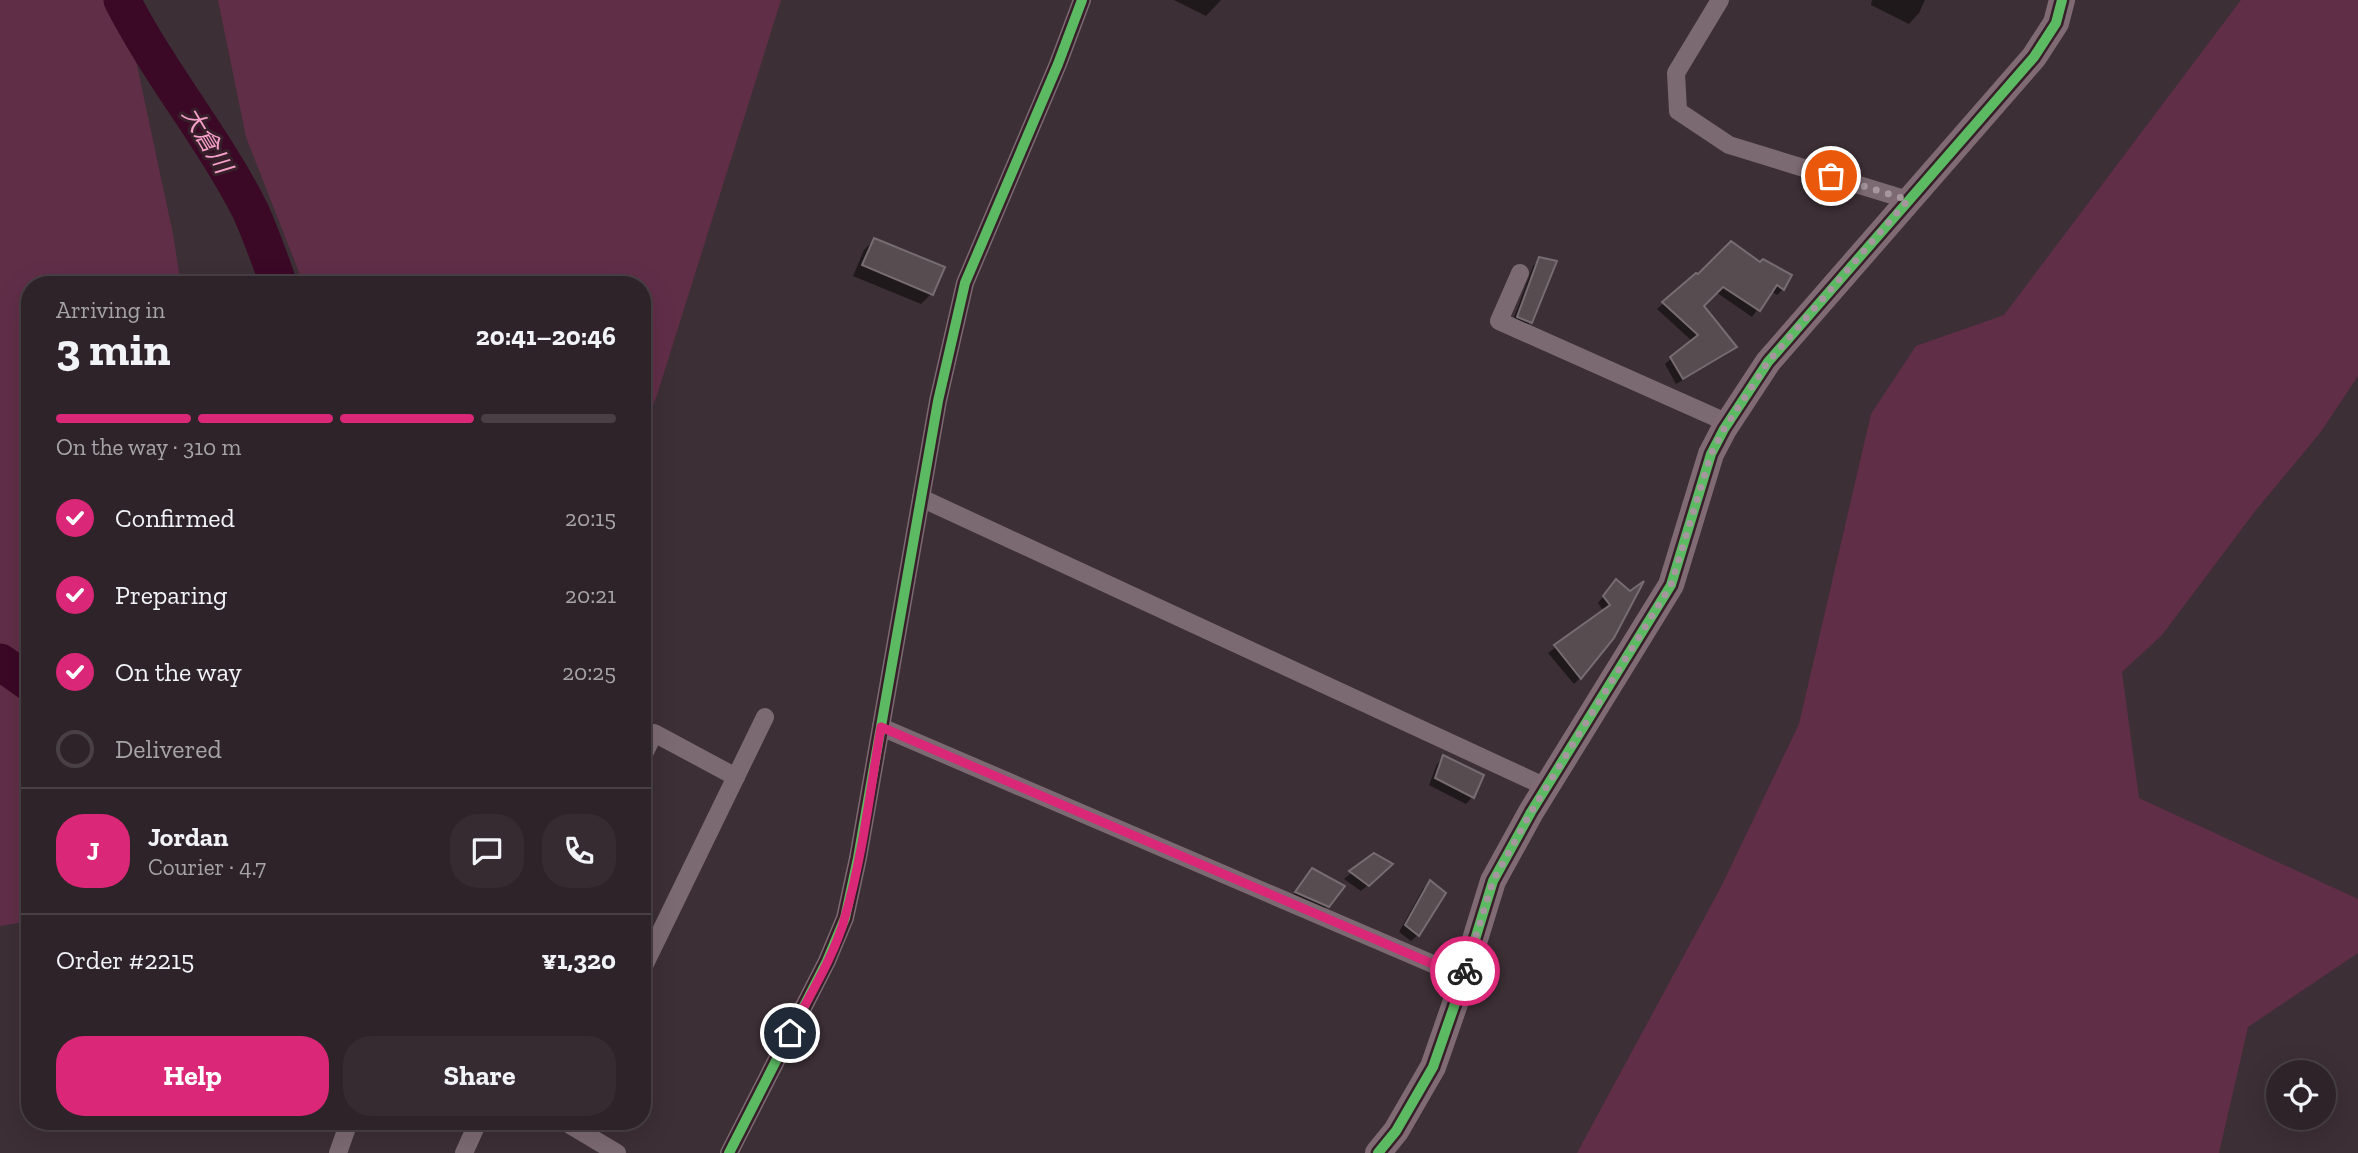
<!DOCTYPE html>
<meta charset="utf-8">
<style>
body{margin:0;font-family:"Zilla Slab","Noto Sans JP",serif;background:#352b30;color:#f1f3f6;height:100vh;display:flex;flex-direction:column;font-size:26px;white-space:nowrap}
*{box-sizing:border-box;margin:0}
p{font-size:23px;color:#a7a4a8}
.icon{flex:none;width:38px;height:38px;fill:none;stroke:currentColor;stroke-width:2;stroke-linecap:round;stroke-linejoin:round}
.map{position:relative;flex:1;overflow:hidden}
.sheet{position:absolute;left:21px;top:276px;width:630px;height:854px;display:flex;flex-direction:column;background:#2d2328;border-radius:28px;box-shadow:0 7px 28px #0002,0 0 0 2px #484045}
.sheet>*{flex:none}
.fabs{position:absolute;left:2266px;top:1060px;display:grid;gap:14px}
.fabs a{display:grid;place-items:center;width:70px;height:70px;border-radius:50%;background:#2d2328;box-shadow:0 7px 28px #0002,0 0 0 2px #484045;font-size:35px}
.pin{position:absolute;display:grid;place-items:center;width:60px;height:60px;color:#fff;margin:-30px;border:4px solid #fff;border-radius:50%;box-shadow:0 2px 7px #0007}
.courier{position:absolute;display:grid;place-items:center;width:70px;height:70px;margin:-35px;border:5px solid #db2777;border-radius:50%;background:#fff;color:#222;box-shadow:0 2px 9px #0007}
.summary em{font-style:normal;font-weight:700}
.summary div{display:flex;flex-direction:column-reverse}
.summary{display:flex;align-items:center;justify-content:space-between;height:119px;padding:0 35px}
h1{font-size:46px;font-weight:700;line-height:52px}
.bar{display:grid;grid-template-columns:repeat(4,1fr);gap:10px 7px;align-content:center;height:84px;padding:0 35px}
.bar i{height:9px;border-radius:5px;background:#484045}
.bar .on{background:#db2777}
.bar p{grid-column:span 4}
.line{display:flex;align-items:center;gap:18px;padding:0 35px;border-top:2px solid #484045}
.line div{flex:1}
.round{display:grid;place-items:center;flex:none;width:74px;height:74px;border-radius:28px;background:#352b30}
ol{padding:0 35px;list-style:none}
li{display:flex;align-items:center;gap:21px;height:77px}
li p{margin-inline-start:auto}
li .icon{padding:7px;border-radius:50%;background:#db2777;color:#fff;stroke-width:4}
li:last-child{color:#a7a4a8}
li i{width:38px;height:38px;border:4px solid #484045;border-radius:50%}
.cta{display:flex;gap:14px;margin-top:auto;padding:14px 35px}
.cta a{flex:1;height:80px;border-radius:28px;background:#db2777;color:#fff;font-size:28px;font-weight:700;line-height:80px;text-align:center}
.cta a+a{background:#352b30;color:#f1f3f6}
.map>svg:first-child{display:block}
.green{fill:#612e48}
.shadow{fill:#0007}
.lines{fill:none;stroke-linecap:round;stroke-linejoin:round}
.river{stroke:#3b0826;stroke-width:37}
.building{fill:#574c50;stroke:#776c71;stroke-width:2}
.street{stroke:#7c6a72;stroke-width:18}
.secondary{stroke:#806b75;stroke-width:26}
.cycleway-casing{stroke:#371f2a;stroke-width:15}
.cycleway{stroke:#5cba63;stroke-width:10}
.done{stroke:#a6979e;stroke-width:7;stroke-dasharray:0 12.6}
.route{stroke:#db2777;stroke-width:9}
.labels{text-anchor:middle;stroke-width:6;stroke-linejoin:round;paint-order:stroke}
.water-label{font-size:24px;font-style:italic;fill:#f69fc8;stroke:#371f2a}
</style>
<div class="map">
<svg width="2358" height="1153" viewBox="0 0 2358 1153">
<rect width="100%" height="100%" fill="#3c2f35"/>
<g class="green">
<polygon points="0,0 123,0 173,234 181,285 30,285 30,921 0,926"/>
<polygon points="218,0 781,0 657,395 642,434 642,285 304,285 246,137"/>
<polygon points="2241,0 2358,0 2358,376 2320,433 2256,510 2162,635 2122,672 2139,798 2358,899 2358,953 2248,1027 2219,1153 1577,1153 1721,887 1799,724 1871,414 1916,346 2004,315"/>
</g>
<g class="shadow">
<polygon points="1174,0 1221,0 1206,16"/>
<polygon points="1872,0 1925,0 1919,13 1909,24 1871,5"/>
<polygon points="874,240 931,294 921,304 853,276 864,250"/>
<polygon points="1731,243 1783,289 1777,295 1771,291 1752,317 1716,292 1702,306 1735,346 1729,353 1676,384 1665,364 1692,341 1657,309 1696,275 1698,277"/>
<polygon points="1540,259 1530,322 1524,329 1512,323 1533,266"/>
<polygon points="1610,588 1630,593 1580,678 1574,684 1548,653 1604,612 1598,603"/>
<polygon points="1444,757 1482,776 1472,797 1466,804 1429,785 1437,764"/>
<polygon points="1374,855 1390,865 1361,891 1344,879"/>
<polygon points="1312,871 1327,906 1321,913 1290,899"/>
<polygon points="1430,883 1418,935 1411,941 1399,932 1423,889"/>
</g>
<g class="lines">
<g class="river">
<path d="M122,0C159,73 213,137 250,210C261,234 270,260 279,285"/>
<polyline points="0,662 30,683"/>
</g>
</g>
<g class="building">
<polygon points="874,238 945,267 933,295 862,265"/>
<polygon points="1731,241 1760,262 1763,259 1792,275 1784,290 1777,285 1760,311 1723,287 1704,306 1737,347 1683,379 1670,357 1698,335 1662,302 1696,273 1698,274"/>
<polygon points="1539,257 1557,261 1532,323 1517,317"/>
<polygon points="1616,579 1630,591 1644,581 1614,638 1581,679 1554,645 1610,605 1603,596"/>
<polygon points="1443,755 1484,775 1474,798 1435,778"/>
<polygon points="1374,853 1393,864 1369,886 1349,871"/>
<polygon points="1312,868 1345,886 1329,907 1295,892"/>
<polygon points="1430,880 1446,893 1419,936 1405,925"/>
</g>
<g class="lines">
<g class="street">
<polyline points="1720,0 1676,73 1678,111 1729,145 1908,200"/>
<polyline points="1520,273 1499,321 1728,423"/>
<polyline points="921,498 1546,787"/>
<polyline points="881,727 1463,977"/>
<polyline points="642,758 654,733 736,777"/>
<polyline points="642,970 765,717"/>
<polyline points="565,1122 617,1153"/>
<polyline points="338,1153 349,1122"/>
<polyline points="464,1153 478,1122"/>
<polyline points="729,1153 827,961 845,918 858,858 938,401 965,283 1058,64 1082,0"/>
</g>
<polyline class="secondary" points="1378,1153 1396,1131 1433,1067 1457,998 1493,881 1531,812 1671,585 1711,454 1724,429 1768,362 2034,57 2056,23 2062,0"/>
<defs>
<g id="cycleway">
<polyline points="729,1153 827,961 845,918 858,858 938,401 965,283 1058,64 1082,0"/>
<polyline points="1378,1153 1396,1131 1433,1067 1457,998 1493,881 1531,812 1671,585 1711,454 1724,429 1768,362 2034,57 2056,23 2062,0"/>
</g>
</defs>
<use href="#cycleway" class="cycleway-casing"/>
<use href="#cycleway" class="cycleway"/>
</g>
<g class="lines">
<polyline class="done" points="1465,971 1493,881 1531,812 1671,585 1711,454 1724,429 1768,362 1908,200 1831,176"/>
<path class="route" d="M790,1033C809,996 834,957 845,917C863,855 870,790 881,727L1463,977L1465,971"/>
</g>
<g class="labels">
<g class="water-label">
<text transform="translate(207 140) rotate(59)" y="8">大倉川</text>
</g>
</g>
</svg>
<div class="fabs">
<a><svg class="icon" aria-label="locate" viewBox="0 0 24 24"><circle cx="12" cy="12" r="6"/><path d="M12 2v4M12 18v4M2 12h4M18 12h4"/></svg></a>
</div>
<div class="pin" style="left:1831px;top:176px;background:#ea580c"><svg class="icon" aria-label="bag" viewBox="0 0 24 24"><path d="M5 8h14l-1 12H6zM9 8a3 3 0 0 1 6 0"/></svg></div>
<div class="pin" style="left:790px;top:1033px;background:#1f2937"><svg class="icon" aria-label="home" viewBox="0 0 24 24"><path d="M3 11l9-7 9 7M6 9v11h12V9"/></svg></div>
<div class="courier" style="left:1465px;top:971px"><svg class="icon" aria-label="bike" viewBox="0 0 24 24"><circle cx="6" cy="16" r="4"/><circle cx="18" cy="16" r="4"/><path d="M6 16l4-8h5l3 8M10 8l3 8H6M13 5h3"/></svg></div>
<section class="sheet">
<div class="summary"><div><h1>3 min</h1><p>Arriving in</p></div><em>20:41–20:46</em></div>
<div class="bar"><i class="on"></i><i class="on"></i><i class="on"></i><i></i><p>On the way · 310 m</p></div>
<ol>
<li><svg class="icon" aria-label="check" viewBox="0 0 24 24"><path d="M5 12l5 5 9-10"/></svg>Confirmed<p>20:15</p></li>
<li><svg class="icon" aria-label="check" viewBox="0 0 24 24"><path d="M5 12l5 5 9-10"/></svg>Preparing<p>20:21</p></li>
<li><svg class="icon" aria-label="check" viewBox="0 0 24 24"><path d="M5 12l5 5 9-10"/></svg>On the way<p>20:25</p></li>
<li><i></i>Delivered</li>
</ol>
<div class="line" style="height:126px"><b class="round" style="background:#db2777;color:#fff">J</b><div><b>Jordan</b><p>Courier · 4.7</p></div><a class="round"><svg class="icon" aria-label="chat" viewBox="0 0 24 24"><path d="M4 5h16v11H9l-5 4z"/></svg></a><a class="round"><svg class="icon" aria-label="phone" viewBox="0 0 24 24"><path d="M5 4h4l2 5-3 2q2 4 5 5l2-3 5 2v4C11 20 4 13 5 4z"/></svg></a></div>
<div class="line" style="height:91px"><div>Order #2215</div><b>¥1,320</b></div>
<div class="cta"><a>Help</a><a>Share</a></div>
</section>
</div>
